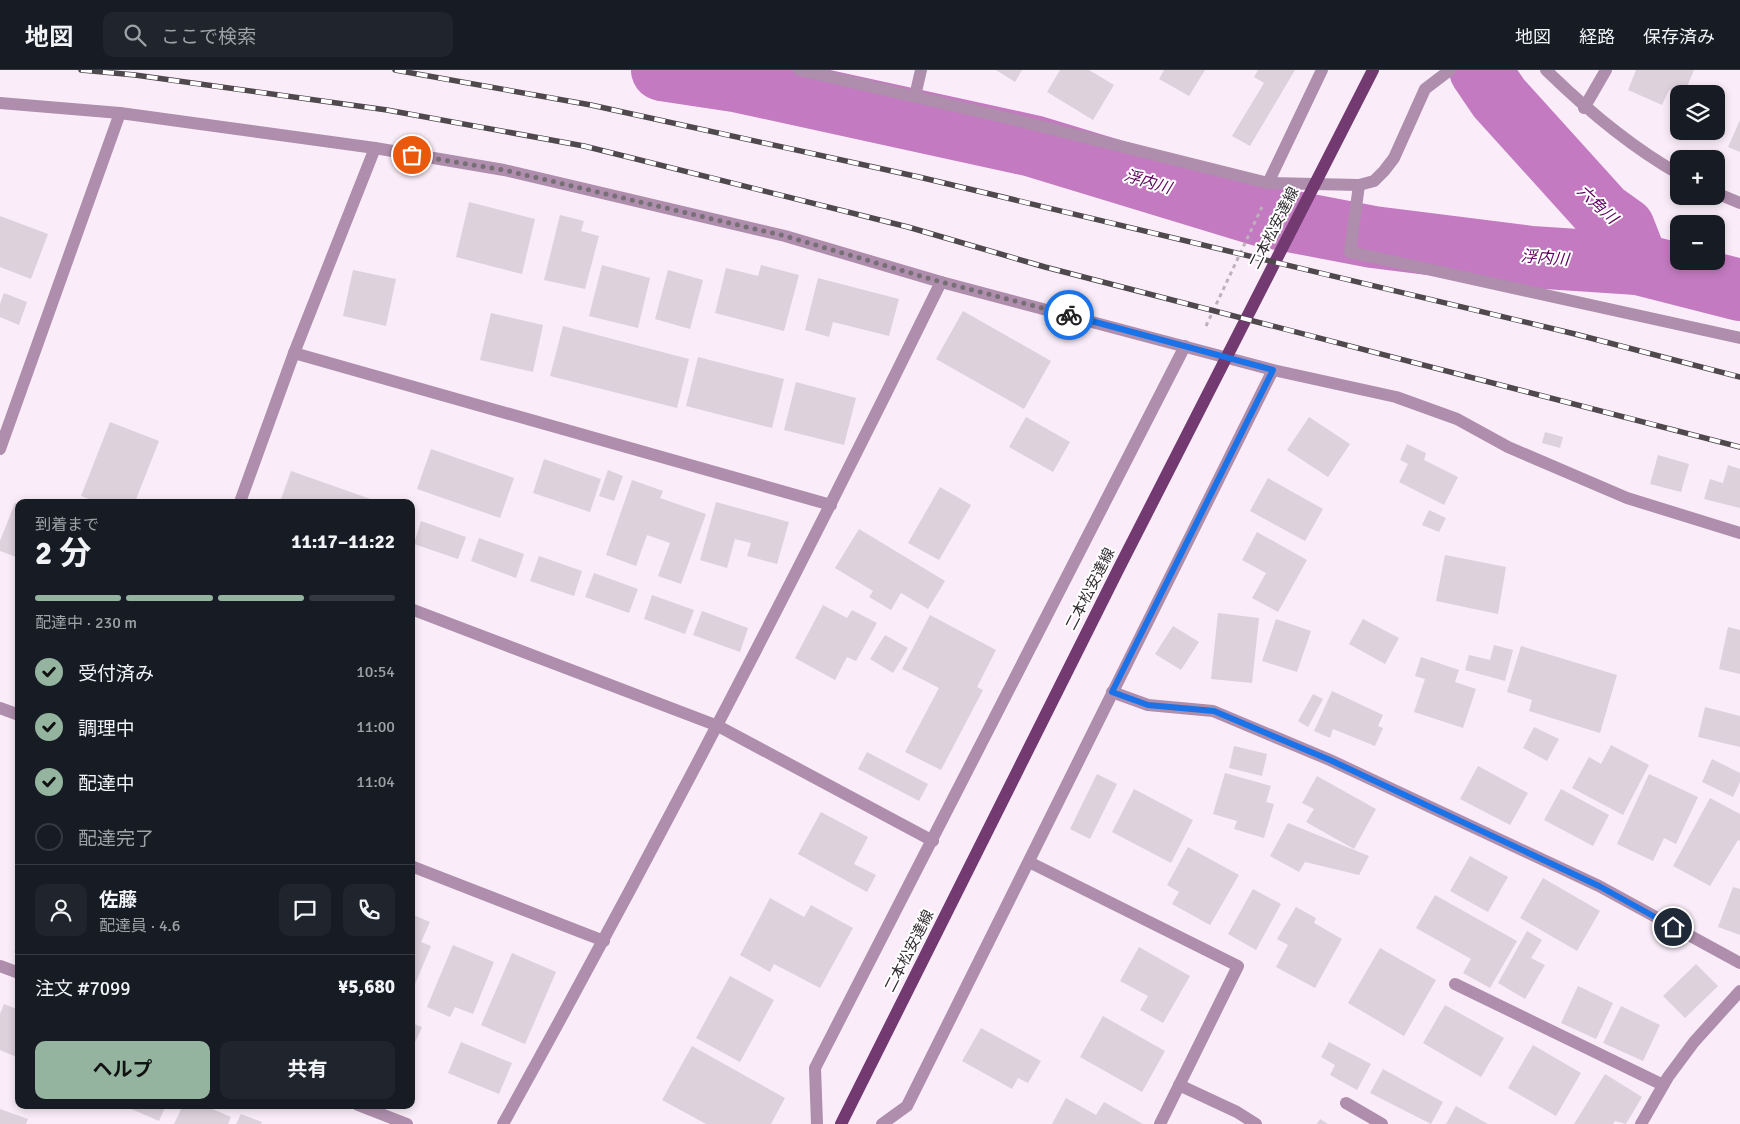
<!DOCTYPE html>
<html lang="ja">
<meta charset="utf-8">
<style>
body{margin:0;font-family:Signika,"Noto Sans JP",sans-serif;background:#20242c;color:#f1f3f6;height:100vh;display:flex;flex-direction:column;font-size:19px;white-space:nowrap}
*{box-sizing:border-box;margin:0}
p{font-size:16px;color:#9ea1a6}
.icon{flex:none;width:28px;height:28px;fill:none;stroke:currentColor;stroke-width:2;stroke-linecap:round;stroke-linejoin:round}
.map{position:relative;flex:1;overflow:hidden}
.drawer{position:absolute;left:15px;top:429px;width:400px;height:610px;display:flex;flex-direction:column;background:#171b24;border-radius:10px;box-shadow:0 2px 8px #0003}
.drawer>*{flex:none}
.controls{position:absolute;left:1670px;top:15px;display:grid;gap:10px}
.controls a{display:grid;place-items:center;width:55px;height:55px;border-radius:10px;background:#171b24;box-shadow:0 2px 8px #0003;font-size:25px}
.pin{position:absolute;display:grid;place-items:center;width:42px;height:42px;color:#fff;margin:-21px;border:2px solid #fff;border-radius:50%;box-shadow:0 1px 5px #0007}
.courier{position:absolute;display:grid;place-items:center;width:50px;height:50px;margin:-25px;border:4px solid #1a73e8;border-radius:50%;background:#fff;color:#222;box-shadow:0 1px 6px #0007}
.head em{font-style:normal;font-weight:700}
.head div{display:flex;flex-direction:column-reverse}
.head{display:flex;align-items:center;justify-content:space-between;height:85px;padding:0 20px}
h1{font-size:32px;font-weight:700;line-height:38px}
.bar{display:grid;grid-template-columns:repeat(4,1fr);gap:8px 5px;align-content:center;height:60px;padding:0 20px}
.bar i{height:6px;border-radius:4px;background:#363941}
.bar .current{background:#94b49f}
.bar p{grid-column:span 4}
.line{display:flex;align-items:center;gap:12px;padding:0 20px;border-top:1px solid #363941}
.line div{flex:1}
.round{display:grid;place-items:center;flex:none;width:52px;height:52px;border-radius:10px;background:#20242c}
ol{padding:0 20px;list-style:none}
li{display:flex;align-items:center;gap:15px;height:55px}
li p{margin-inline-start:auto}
li .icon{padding:5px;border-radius:50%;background:#94b49f;color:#111;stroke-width:4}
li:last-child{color:#9ea1a6}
li i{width:28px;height:28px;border:2px solid #363941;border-radius:50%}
.primary-button{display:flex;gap:10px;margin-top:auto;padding:10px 20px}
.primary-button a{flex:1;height:58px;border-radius:10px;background:#94b49f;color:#111;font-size:20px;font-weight:700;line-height:58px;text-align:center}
.primary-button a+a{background:#20242c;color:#f1f3f6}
header{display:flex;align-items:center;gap:30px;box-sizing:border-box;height:70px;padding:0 25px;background:#171b24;border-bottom:1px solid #363941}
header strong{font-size:24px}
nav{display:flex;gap:28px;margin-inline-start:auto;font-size:18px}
.search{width:350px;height:45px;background:#20242c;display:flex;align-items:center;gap:12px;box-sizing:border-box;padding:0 18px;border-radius:10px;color:#9ea1a6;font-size:19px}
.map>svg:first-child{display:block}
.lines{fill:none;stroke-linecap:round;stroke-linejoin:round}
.river{stroke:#c37ac0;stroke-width:62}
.building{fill:#ddd1dc}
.path{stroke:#bdb2bc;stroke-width:3;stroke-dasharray:4 4;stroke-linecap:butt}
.minor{stroke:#ae8eac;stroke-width:12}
.major{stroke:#723a70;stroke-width:12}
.rail-casing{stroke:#4f494e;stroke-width:5.5}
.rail{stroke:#fff;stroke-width:4;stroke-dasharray:11;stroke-linecap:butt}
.done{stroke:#776f76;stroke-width:5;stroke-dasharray:0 9}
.route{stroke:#1a73e8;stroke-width:6}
.labels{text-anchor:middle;stroke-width:4;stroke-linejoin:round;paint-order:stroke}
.street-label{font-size:15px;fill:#302b2f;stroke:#fff}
.water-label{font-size:16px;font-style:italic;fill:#5e005e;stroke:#fff}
</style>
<header>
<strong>地図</strong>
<div class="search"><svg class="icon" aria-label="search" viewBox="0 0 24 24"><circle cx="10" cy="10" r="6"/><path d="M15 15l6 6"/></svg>ここで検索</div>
<nav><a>地図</a><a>経路</a><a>保存済み</a></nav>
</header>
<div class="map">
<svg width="1740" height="1054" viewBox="0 0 1740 1054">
<rect width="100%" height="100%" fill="#faedf9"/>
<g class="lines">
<g class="river">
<polyline points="662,0 735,11 1033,76 1263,146 1373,167 1531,187 1638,194 1740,220"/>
<polyline points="1480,0 1499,28 1603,143 1624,158 1638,194"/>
</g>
</g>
<g class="building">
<polygon points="996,0 1022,0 1015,12"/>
<polygon points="1060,0 1089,0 1114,15 1093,50 1047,22"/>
<polygon points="1164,0 1205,0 1189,26 1159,9"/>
<polygon points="1258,0 1295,0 1250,76 1232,66 1264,13 1254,7"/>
<polygon points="1636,0 1694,0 1684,24 1669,20 1662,35 1628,20"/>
<polygon points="1740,50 1740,82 1728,77"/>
<polygon points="469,132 535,149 522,204 456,187"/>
<polygon points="560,145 584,151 581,161 599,166 585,219 544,210"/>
<polygon points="0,146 48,164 31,209 0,197"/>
<polygon points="602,195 650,208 638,258 589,246"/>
<polygon points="761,195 799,205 784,261 715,243 726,198 758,206"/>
<polygon points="353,200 396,209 386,256 343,246"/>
<polygon points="668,200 703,210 690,259 655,249"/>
<polygon points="818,208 899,229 889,266 833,252 829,267 805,260"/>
<polygon points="4,223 27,232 19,255 0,247 0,234"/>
<polygon points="963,241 1051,291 1024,339 936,289"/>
<polygon points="491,243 543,255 533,302 480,290"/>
<polygon points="563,256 689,289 677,338 550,306"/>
<polygon points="698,287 784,309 772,358 686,336"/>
<polygon points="796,312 856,328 844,375 784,360"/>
<polygon points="1026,347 1070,372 1053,402 1009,377"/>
<polygon points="1309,347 1350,374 1328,407 1287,380"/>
<polygon points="110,352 159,371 135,432 97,432 81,426"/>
<polygon points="1545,362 1563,367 1560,378 1542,373"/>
<polygon points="1407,374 1426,383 1424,390 1458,407 1444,435 1399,412 1408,394 1400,390"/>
<polygon points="431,379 514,408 500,448 417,419"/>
<polygon points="1658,385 1689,394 1681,422 1650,414"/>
<polygon points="544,389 601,409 590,442 533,423"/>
<polygon points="1728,395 1740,399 1740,438 1704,429 1710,409 1723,413"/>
<polygon points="608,400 623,406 614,431 599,426"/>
<polygon points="291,401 379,432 280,432"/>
<polygon points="1268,408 1323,439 1305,471 1250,441"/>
<polygon points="632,410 663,421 660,428 706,444 681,514 658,506 670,473 647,465 636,496 606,485"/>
<polygon points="940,417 971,435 939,490 908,473"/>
<polygon points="716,432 789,452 777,494 747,486 751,473 735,469 727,498 700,490"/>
<polygon points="15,433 19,434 19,488 0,481 0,471"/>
<polygon points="1429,440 1446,448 1439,462 1422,455"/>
<polygon points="421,451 466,467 458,489 414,474"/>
<polygon points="859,459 945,511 928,539 901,523 891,540 869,527 873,521 835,498"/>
<polygon points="1257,462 1307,490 1278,542 1252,528 1266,503 1242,490"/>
<polygon points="479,468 524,484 516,508 471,491"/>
<polygon points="1445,485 1506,497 1498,544 1436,531"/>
<polygon points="539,486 582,501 574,526 530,511"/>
<polygon points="594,503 638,519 629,543 585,527"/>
<polygon points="652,525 694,540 685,564 644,549"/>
<polygon points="823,535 847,548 852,540 877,553 856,591 847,587 835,610 795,588"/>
<polygon points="702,541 748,558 740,582 693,565"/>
<polygon points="1218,543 1259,548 1252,613 1211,609"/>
<polygon points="930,545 996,580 977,617 983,620 941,700 905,682 939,618 902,599"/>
<polygon points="1276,549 1311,561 1297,602 1262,591"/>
<polygon points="1363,549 1399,568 1385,594 1349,574"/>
<polygon points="1173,556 1199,572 1181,600 1155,584"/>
<polygon points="1728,557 1740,560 1740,604 1719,599"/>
<polygon points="885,565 908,578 893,603 870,589"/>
<polygon points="1494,575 1513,580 1505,611 1465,600 1469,585 1490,590"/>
<polygon points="1521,576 1617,605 1600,663 1529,641 1532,630 1507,622"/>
<polygon points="1421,587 1459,600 1455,612 1476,619 1463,658 1414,642 1425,609 1415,606"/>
<polygon points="1332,621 1383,645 1378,656 1383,658 1375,676 1333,659 1330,668 1314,661"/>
<polygon points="1313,624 1323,629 1308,657 1298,651"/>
<polygon points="1705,637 1740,646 1740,677 1698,667"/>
<polygon points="1534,657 1559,669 1547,691 1523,678"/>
<polygon points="1611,675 1649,695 1623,745 1572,718 1589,687 1601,694"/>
<polygon points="1234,676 1267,684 1262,706 1229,698"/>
<polygon points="867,682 928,714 919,731 858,699"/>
<polygon points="1712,689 1740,703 1740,712 1733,727 1702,712"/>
<polygon points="1478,696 1528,723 1510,755 1460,729"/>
<polygon points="1225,703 1271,716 1266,732 1274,734 1264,768 1234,759 1237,751 1213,744"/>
<polygon points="1097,704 1117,714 1090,769 1070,759"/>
<polygon points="1649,704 1698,727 1676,774 1664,768 1653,791 1617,774"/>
<polygon points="1317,706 1376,739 1354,779 1306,752 1314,739 1302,733"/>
<polygon points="1134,719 1193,750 1171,793 1112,762"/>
<polygon points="1561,719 1609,745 1593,776 1544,750"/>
<polygon points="1710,728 1740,744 1740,771 1738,770 1710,816 1673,796"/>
<polygon points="821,742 868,767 854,794 876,805 867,822 798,784"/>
<polygon points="1288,753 1369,786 1359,805 1305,792 1299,802 1270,786"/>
<polygon points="1188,777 1239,805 1210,855 1172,834 1179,822 1167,815"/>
<polygon points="1470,786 1508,807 1488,842 1450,821"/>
<polygon points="1543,808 1600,841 1577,881 1520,848"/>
<polygon points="1733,817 1740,819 1740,865 1718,857"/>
<polygon points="1253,819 1281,834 1256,880 1228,864"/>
<polygon points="1435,825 1517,871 1490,918 1463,903 1471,889 1416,858"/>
<polygon points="770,828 804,847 811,835 853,858 820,918 774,894 770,902 740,885"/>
<polygon points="1296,837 1316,848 1314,853 1342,869 1315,918 1276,897 1288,875 1277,869"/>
<polygon points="411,844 430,852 421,872 431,876 413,919 411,918"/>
<polygon points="1527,861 1542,870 1531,888 1545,895 1525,929 1498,913"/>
<polygon points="19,871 19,883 14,882"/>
<polygon points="453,875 494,892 473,944 455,937 450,947 427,937"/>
<polygon points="1139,877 1190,906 1163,953 1140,940 1148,926 1120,911"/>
<polygon points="1380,878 1436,910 1404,966 1348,933"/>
<polygon points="512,883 556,902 525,974 481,955"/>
<polygon points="1696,894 1718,916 1685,948 1663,926"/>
<polygon points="730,906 774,930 740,992 696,968"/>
<polygon points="1578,916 1613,933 1596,969 1561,953"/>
<polygon points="4,934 19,940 19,988 0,980 0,944"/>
<polygon points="1445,935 1504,968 1481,1007 1423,973"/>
<polygon points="1621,936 1660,955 1643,991 1603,973"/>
<polygon points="1103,946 1165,981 1142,1022 1080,987"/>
<polygon points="411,953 422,957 411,981"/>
<polygon points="981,958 1041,991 1028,1013 1018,1008 1012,1019 962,991"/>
<polygon points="461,972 512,993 499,1024 448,1003"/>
<polygon points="1329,972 1371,994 1357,1020 1330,1005 1335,995 1321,987"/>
<polygon points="1533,975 1581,1003 1556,1046 1508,1018"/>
<polygon points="692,976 785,1028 771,1054 706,1054 662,1030"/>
<polygon points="1383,999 1443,1032 1431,1054 1370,1023"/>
<polygon points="1605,1004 1642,1027 1626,1054 1615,1051 1613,1054 1574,1054"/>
<polygon points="1066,1028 1096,1045 1104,1032 1143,1054 1052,1054"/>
<polygon points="122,1035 166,1035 159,1051"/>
<polygon points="183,1035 203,1035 231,1047 228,1054 174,1054"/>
<polygon points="1456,1036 1488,1054 1446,1054"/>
<polygon points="0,1039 28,1049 26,1054 0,1054"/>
<polygon points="241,1044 262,1052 261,1054 236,1054"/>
<polygon points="1320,1049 1328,1054 1317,1054"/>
</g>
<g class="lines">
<polyline class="path" points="1206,256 1262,137"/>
<g class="minor">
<polyline points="799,0 1016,50 1268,113 1359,115 1374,111 1384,101 1394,88 1425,19 1450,0"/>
<path d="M1546,0C1586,39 1629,76 1679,104"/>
<polyline points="915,26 921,0"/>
<polyline points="0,33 120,43 375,78 504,100 785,166 941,212 1273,300 1396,327 1457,349 1508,377 1627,428 1740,463"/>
<polyline points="1584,38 1606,0"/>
<polyline points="1268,113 1322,0"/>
<polyline points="1359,115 1350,182 1740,268"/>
<polyline points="1716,123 1740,133"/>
<polyline points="294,283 831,435"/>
<polyline points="0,379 120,43"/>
<polyline points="240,432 294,283 375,78"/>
<polyline points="411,539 718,656 933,771"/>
<polyline points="1112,622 1148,635 1213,641 1330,690 1599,816 1740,893"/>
<polyline points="0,638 19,645"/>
<polyline points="1029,792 1238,896 1160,1054"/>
<polyline points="411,796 604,871"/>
<polyline points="0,896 19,903"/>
<polyline points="1455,914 1663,1015"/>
<polyline points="1179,1015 1237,1042 1256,1054"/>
<polyline points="1346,1033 1382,1054"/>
<polyline points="358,1035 407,1054"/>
<path d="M503,1054C656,777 802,496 941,212"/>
<polyline points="817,1054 815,998 1185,276"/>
<polyline points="882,1054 907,1036 1273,300"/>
<polyline points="1641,1054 1668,1007 1694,972 1740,921"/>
</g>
<polyline class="major" points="841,1054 1119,498 1373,0"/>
<defs>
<g id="rail">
<polyline points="81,0 135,5 387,40 584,76 908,157 1045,197 1740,377"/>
<polyline points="395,0 591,35 919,107 1575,264 1740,307"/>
</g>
</defs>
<use href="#rail" class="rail-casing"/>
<use href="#rail" class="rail"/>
</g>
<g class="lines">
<polyline class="done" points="412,85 504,100 785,166 941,212 1069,245"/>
<polyline class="route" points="1069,245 1273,300 1112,622 1148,635 1214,641 1330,690 1599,816 1673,857"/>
</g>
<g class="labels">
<g class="street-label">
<text transform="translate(1274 158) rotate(-63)" y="5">二本松安達線</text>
<text transform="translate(1090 519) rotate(-63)" y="5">二本松安達線</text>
<text transform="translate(909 881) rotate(-63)" y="5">二本松安達線</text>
</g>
<g class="water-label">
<text transform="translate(1148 111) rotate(17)" y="6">浮内川</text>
<text transform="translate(1598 134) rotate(43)" y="6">六角川</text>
<text transform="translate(1545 187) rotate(5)" y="6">浮内川</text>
</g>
</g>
</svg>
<div class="controls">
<a><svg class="icon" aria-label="layers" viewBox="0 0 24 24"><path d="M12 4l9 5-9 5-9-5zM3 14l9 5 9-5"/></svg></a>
<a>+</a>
<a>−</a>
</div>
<div class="pin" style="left:412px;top:85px;background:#ea580c"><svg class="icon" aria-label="bag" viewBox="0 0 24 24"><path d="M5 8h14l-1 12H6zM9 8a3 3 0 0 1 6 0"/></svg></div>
<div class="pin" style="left:1673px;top:857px;background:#1f2937"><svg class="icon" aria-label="home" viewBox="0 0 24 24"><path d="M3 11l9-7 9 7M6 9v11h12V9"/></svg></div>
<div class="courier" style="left:1069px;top:245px"><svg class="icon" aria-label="bike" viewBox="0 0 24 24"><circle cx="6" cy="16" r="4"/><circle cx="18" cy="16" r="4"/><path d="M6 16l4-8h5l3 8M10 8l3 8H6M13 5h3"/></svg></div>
<section class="drawer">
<div class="head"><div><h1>2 分</h1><p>到着まで</p></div><em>11:17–11:22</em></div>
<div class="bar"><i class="current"></i><i class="current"></i><i class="current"></i><i></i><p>配達中 · 230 m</p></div>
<ol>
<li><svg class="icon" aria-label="check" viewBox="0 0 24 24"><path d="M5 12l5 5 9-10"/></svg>受付済み<p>10:54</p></li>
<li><svg class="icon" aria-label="check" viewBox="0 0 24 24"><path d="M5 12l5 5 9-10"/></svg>調理中<p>11:00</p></li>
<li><svg class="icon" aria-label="check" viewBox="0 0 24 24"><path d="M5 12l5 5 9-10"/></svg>配達中<p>11:04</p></li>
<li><i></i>配達完了</li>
</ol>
<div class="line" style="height:90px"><a class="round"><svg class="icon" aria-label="person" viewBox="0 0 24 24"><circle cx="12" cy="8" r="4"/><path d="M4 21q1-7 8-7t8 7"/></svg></a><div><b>佐藤</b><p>配達員 · 4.6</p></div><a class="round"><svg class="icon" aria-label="chat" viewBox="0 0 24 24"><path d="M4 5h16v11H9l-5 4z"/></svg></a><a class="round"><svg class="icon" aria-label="phone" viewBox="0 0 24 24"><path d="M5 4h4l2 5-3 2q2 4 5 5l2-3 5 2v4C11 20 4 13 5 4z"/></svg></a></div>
<div class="line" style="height:65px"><div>注文 #7099</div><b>¥5,680</b></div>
<div class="primary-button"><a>ヘルプ</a><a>共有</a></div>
</section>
</div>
